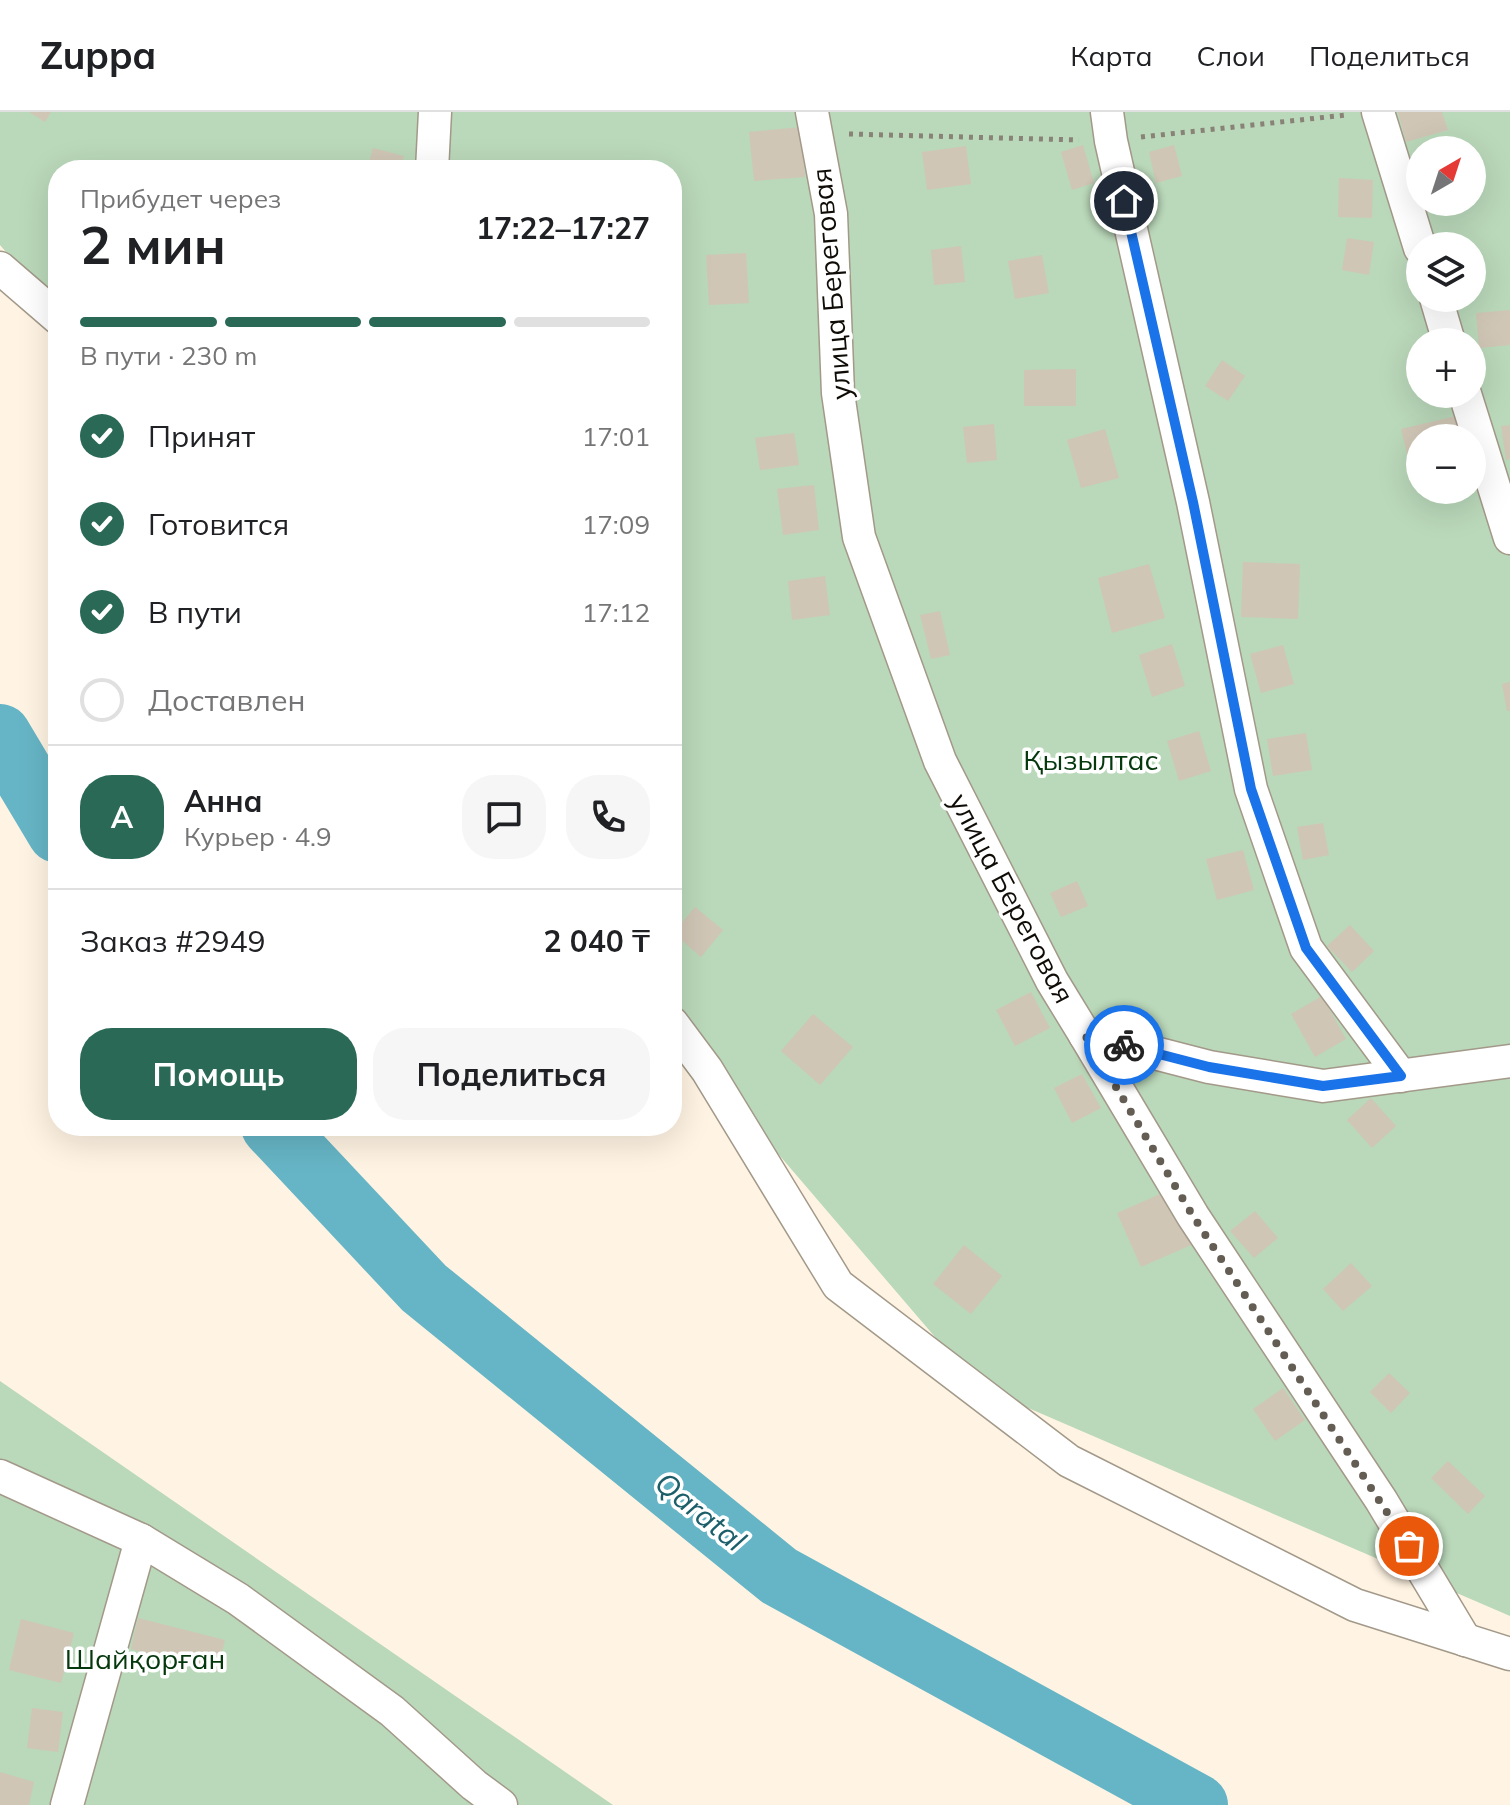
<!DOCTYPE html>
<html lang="ru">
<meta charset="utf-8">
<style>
body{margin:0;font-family:Mulish,sans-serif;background:#f6f6f6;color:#202124;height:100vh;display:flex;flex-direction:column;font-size:30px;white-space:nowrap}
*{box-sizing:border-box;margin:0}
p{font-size:26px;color:#757577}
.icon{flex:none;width:44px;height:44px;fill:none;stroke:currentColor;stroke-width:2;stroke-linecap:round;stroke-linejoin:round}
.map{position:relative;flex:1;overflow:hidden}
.panel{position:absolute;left:48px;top:48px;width:634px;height:976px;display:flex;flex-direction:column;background:#fff;border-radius:32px;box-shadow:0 8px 32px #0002}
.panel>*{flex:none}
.needle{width:52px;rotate:39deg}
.fabs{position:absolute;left:1406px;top:24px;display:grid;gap:16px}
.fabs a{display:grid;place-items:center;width:80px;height:80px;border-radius:50%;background:#fff;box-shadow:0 8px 32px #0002;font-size:40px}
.pin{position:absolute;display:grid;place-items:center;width:68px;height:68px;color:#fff;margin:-34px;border:4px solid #fff;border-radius:50%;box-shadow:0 2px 8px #0007}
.courier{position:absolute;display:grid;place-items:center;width:80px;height:80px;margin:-40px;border:6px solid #1a73e8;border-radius:50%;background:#fff;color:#222;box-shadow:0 2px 10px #0007}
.head em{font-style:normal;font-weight:700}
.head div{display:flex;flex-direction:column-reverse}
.head{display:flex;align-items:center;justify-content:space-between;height:136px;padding:0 32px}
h1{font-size:52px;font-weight:700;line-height:60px}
.bar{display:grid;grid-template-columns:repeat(4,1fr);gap:12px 8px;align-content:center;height:96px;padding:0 32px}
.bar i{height:10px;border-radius:6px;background:#e0e0e0}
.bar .active{background:#2a6956}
.bar p{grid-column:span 4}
.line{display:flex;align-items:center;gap:20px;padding:0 32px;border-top:2px solid #e0e0e0}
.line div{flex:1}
.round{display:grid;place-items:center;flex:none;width:84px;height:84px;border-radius:32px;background:#f6f6f6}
ol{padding:0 32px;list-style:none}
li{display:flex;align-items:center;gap:24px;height:88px}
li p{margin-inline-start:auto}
li .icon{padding:8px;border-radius:50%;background:#2a6956;color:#fff;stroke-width:4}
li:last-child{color:#757577}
li i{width:44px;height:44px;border:4px solid #e0e0e0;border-radius:50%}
.action{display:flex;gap:16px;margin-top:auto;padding:16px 32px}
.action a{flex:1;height:92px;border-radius:32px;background:#2a6956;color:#fff;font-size:32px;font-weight:700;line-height:92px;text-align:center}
.action a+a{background:#f6f6f6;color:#202124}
header{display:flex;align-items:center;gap:48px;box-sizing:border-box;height:112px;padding:0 40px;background:#fff;border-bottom:2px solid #e0e0e0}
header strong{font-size:38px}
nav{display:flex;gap:44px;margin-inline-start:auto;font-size:28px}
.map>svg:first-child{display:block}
.green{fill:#bad8ba;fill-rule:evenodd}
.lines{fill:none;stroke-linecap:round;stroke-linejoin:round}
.river{stroke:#66b5c6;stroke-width:62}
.building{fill:#d0c6b6}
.minor-casing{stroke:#a39989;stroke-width:35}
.path{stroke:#898277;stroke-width:5;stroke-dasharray:4 6;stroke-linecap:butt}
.minor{stroke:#fff;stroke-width:32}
.done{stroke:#635d53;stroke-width:8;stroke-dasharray:0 14.4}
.route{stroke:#1a73e8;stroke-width:10}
.labels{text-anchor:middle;stroke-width:7;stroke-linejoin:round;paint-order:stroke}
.street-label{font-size:28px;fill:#0f0b06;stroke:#fff}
.park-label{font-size:28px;fill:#05390d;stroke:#fff}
.water-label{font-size:30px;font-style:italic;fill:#1c5e6a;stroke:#fff}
</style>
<header>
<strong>Zuppa</strong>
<nav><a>Карта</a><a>Слои</a><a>Поделиться</a></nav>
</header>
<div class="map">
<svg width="1510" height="1693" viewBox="0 0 1510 1693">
<rect width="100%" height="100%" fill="#fff4e3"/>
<g class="green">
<path d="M0,0H1510V1504L977,1274L672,918V58H58V201L0,133ZM1420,38H1472V90H1420ZM1420,134H1472V186H1420ZM1420,230H1472V282H1420ZM1420,326H1472V378H1420Z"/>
<polygon points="0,1269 613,1693 0,1693"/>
</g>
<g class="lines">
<g class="river">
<polyline points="0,623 58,720"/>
<polyline points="272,1014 424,1176 779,1464 1197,1693"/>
</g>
</g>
<g class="building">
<polygon points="29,0 51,0 45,10"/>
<polygon points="1398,0 1442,0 1448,18 1406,30"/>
<polygon points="801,15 805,65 754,69 749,20"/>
<polygon points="1083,33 1094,71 1072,78 1061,40"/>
<polygon points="1174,33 1182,64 1156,71 1149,40"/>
<polygon points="966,34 971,72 927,78 922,40"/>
<polygon points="373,36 404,44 400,58 367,58"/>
<polygon points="1339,66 1373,68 1372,106 1338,105"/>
<polygon points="1347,126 1374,130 1369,163 1342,158"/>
<polygon points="961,134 965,170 934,173 931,138"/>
<polygon points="746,141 749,191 709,193 706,143"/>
<polygon points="1042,143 1049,181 1015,187 1008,149"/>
<polygon points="1510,198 1510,233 1479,236 1476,201"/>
<polygon points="1222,248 1245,264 1228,289 1205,274"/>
<polygon points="1076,257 1076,294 1024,294 1024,258"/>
<polygon points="1456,304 1460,326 1420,326 1420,361 1412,363 1401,317"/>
<polygon points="994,312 997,348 967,351 963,315"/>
<polygon points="1510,313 1510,347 1506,348 1501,314"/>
<polygon points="1105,317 1119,366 1081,376 1067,328"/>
<polygon points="794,321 799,353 760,358 755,326"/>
<polygon points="814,373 819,418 783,423 777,377"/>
<polygon points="1243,450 1300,452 1298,507 1241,505"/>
<polygon points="1149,452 1165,506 1112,521 1098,466"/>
<polygon points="825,464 830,503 792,508 788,469"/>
<polygon points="940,499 950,543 931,547 920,503"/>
<polygon points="1172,532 1185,574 1152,585 1139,543"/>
<polygon points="1283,533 1294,572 1261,581 1250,542"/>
<polygon points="1510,570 1510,599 1507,599 1502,572"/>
<polygon points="1199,619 1211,659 1179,669 1167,629"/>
<polygon points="1306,621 1312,658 1273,664 1267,627"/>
<polygon points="1323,711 1329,743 1303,748 1297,715"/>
<polygon points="1243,738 1254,778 1217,788 1206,747"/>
<polygon points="1077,769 1088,794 1061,805 1050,781"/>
<polygon points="695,795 723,818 701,845 673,821"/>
<polygon points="1350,813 1374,839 1352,860 1327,834"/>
<polygon points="1031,880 1050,916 1015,934 996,898"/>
<polygon points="1322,884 1346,927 1315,945 1291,902"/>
<polygon points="813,902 853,935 820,973 781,939"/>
<polygon points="1082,962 1101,996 1072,1011 1054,976"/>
<polygon points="1371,986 1396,1014 1372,1036 1347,1008"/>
<polygon points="1167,1079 1191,1133 1141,1155 1117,1101"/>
<polygon points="1255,1099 1278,1126 1254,1146 1230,1119"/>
<polygon points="964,1133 1002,1164 971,1202 933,1172"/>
<polygon points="1351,1151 1372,1174 1343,1199 1323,1177"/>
<polygon points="1389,1261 1410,1281 1391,1301 1370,1280"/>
<polygon points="1283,1276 1305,1308 1275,1329 1253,1297"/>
<polygon points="1448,1349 1485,1384 1468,1402 1431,1366"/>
<polygon points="138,1506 225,1528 217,1560 131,1537"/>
<polygon points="21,1507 74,1521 61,1571 9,1558"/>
<polygon points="32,1596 63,1600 58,1640 27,1636"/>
<polygon points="0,1660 34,1670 29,1693 0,1693"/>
</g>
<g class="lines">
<defs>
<g id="minor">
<polyline points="812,0 831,102 838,281 859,425 940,649 1052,869 1085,923 1193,1104 1381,1388 1465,1528"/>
<polyline points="1107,0 1111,29 1193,390 1251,677 1306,836 1401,964"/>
<polyline points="1378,0 1420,136"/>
<polyline points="432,58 435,0"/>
<polyline points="0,156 58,206"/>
<polyline points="1436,186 1449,230"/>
<polyline points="1465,282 1510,426"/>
<polyline points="672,911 707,958 838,1173 1069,1349 1355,1493 1510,1542"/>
<polyline points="1085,923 1209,955 1323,974 1510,949"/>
<polyline points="0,1364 141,1428 238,1487 392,1599 474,1673 501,1693"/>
<polyline points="67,1693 141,1428"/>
</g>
</defs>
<use href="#minor" class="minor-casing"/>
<g class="path">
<polyline points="849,22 1079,28"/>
<polyline points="1141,25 1346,3"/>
</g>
<use href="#minor" class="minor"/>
</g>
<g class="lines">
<polyline class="done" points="1124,933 1085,923 1193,1104 1409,1434"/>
<polyline class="route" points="1124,933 1209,955 1323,974 1401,964 1306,836 1251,677 1193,390 1124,89"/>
</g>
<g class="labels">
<g class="street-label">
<text transform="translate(831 172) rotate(-95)" y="10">улица Береговая</text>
<text transform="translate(1012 786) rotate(62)" y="10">улица Береговая</text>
</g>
<g class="park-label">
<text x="1091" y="658">Қызылтас</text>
<text x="145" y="1557">Шайқорған</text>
</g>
<g class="water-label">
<text transform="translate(700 1400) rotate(39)" y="10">Qaratal</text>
</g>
</g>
</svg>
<div class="fabs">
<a><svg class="needle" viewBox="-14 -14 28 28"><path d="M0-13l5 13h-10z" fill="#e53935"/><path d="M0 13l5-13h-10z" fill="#757577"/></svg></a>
<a><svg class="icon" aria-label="layers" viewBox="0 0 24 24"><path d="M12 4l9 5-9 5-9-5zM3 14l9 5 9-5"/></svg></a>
<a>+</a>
<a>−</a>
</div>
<div class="pin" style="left:1409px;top:1434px;background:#ea580c"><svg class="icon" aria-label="bag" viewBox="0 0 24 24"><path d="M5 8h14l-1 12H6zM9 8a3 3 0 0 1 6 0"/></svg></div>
<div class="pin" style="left:1124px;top:89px;background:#1f2937"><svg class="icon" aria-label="home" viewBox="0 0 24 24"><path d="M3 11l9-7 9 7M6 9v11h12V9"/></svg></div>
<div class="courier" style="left:1124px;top:933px"><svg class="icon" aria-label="bike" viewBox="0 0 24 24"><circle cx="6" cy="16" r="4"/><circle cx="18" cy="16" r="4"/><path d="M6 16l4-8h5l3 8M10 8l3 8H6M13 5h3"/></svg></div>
<section class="panel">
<div class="head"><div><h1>2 мин</h1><p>Прибудет через</p></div><em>17:22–17:27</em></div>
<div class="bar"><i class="active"></i><i class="active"></i><i class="active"></i><i></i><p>В пути · 230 m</p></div>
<ol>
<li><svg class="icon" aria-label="check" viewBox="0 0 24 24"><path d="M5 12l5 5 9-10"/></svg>Принят<p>17:01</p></li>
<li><svg class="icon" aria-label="check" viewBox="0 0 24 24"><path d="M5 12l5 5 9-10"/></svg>Готовится<p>17:09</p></li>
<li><svg class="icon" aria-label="check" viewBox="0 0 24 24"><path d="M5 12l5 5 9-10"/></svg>В пути<p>17:12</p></li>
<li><i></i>Доставлен</li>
</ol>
<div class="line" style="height:144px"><b class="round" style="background:#2a6956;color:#fff">А</b><div><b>Анна</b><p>Курьер · 4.9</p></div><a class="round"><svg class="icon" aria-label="chat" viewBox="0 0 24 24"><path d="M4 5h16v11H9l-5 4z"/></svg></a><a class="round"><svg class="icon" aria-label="phone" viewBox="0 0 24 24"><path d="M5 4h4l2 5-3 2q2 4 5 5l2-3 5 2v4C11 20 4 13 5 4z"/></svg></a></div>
<div class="line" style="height:104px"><div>Заказ #2949</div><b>2 040 ₸</b></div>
<div class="action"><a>Помощь</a><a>Поделиться</a></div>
</section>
</div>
